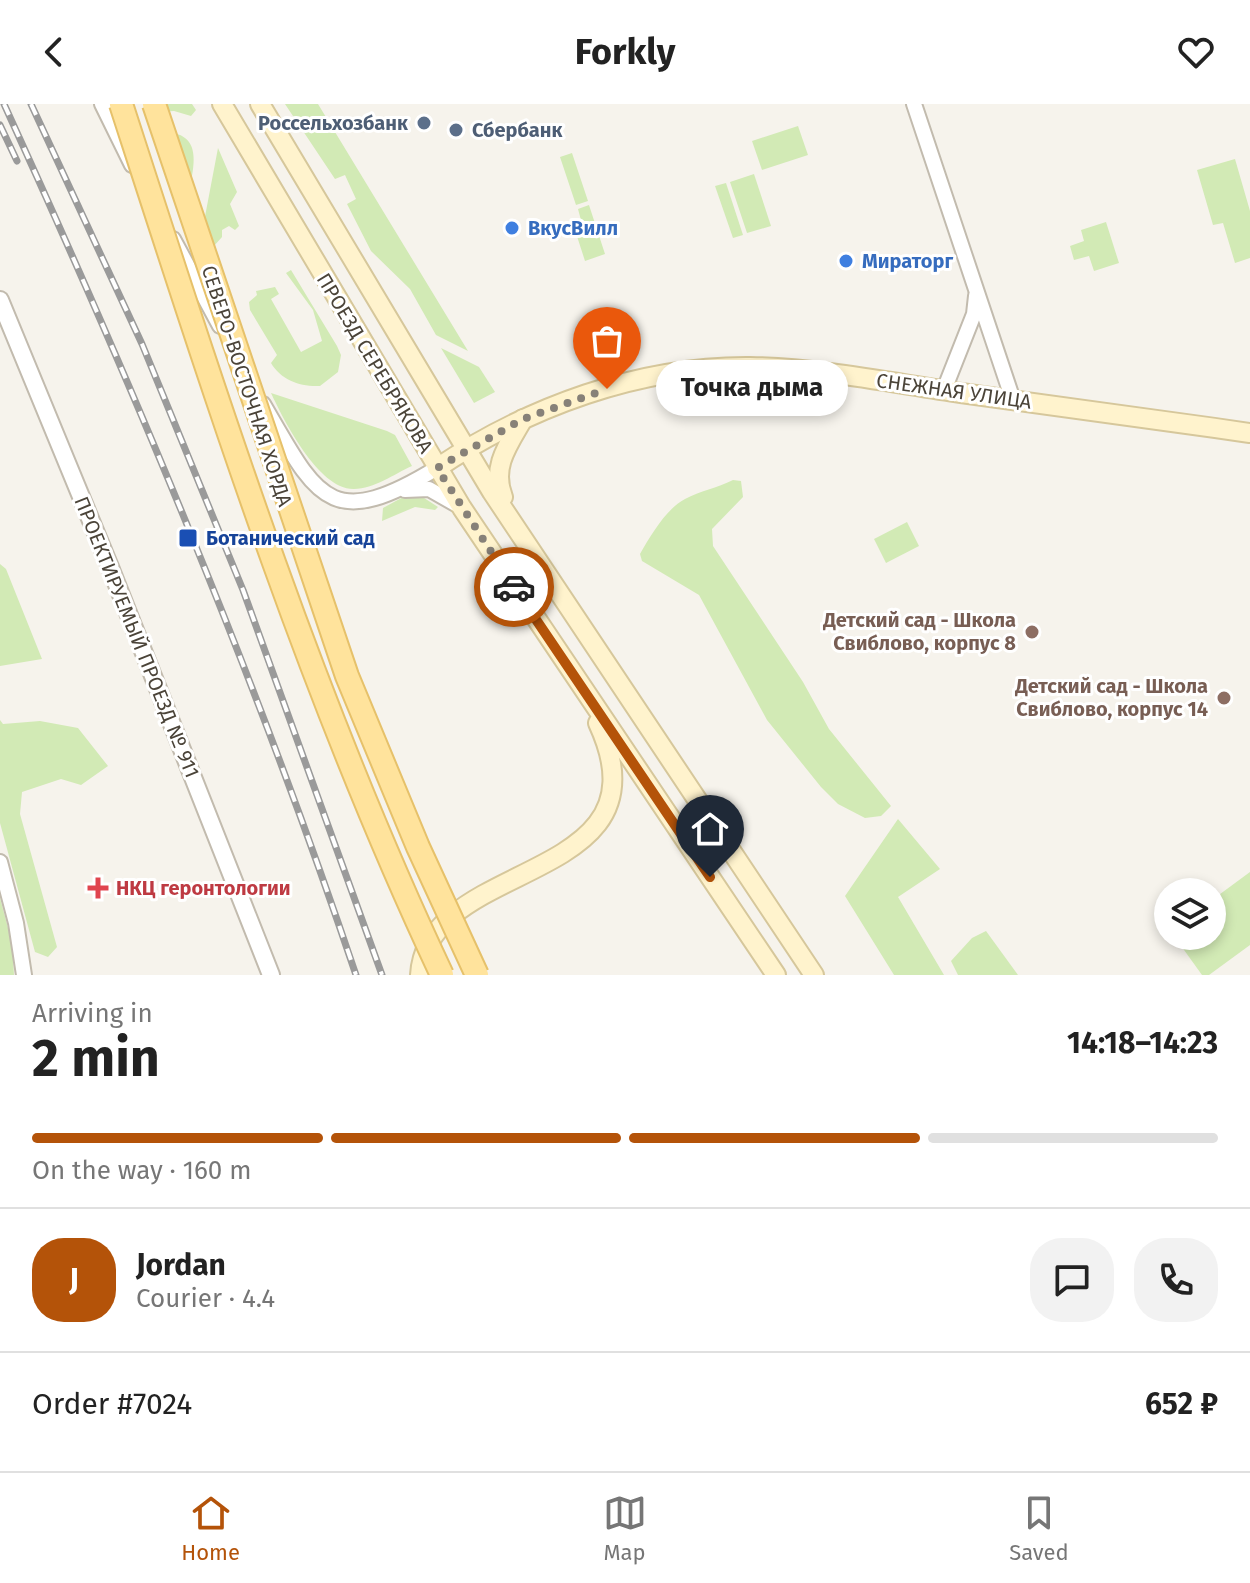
<!DOCTYPE html>
<meta charset="utf-8">
<style>
body{margin:0;font-family:"Fira Sans",sans-serif;background:#f2f2f2;color:#222;height:100vh;display:flex;flex-direction:column;font-size:30px;white-space:nowrap}
*{box-sizing:border-box;margin:0}
p{font-size:26px;color:#767676}
.icon{flex:none;width:44px;height:44px;fill:none;stroke:currentColor;stroke-width:2;stroke-linecap:round;stroke-linejoin:round}
.map{position:relative;height:871px;overflow:hidden}
.side{display:flex;flex-direction:column;background:#fff;flex:1}
.side>*{flex:none}
.controls{position:absolute;left:1154px;top:774px;display:grid;gap:16px}
.controls a{display:grid;place-items:center;width:72px;height:72px;border-radius:50%;background:#fff;box-shadow:0 4px 12px #0003;font-size:40px}
.pin{position:absolute;display:grid;place-items:center;width:68px;height:68px;color:#fff;margin:-82px -34px;border-radius:50% 50% 50% 0;rotate:-45deg;box-shadow:0 0 8px #0007}
.pin .icon{rotate:45deg}
.courier{position:absolute;display:grid;place-items:center;width:80px;height:80px;margin:-40px;border:6px solid #b45309;border-radius:50%;background:#fff;color:#222;box-shadow:0 2px 10px #0007}
.bubble{position:absolute;height:56px;border-radius:28px;background:#fff;box-shadow:0 4px 12px #0003;font-size:26px;font-weight:700;line-height:56px;text-align:center}
.headline em{font-style:normal;font-weight:700}
.headline div{display:flex;flex-direction:column-reverse}
.headline{display:flex;align-items:center;justify-content:space-between;height:136px;padding:0 32px}
h1{font-size:52px;font-weight:700;line-height:60px}
.bar{display:grid;grid-template-columns:repeat(4,1fr);gap:12px 8px;align-content:center;height:96px;padding:0 32px}
.bar i{height:10px;border-radius:6px;background:#e0e0e0}
.bar .current{background:#b45309}
.bar p{grid-column:span 4}
.line{display:flex;align-items:center;gap:20px;padding:0 32px;border-top:2px solid #e0e0e0}
.line div{flex:1}
.round{display:grid;place-items:center;flex:none;width:84px;height:84px;border-radius:32px;background:#f2f2f2}
header{display:flex;justify-content:space-between;align-items:center;height:104px;padding:0 32px;background:#fff;font-size:36px;font-weight:700}
.menu{display:flex;justify-content:space-around;align-items:center;height:112px;border-top:2px solid #e0e0e0;background:#fff;font-size:22px;color:#767676}
.menu a{display:grid;justify-items:center;gap:4px}
.menu .current{color:#b45309}
.map>svg:first-child{display:block}
.green{fill:#d2eab5}
.lines{fill:none;stroke-linecap:round;stroke-linejoin:round}
.minor-casing{stroke:#c2bbae;stroke-width:18}
.tertiary-casing{stroke:#c2bbae;stroke-width:20}
.secondary-casing{stroke:#d6c79b;stroke-width:22}
.minor{stroke:#fff;stroke-width:14}
.tertiary{stroke:#fff;stroke-width:16}
.secondary{stroke:#fff3cd;stroke-width:18}
.rail-casing{stroke:#9a9a9a;stroke-width:7}
.rail{stroke:#fff;stroke-width:4;stroke-dasharray:12;stroke-linecap:butt}
.primary-bridge-casing{stroke:#e6c16a;stroke-width:26;stroke-linecap:butt}
.primary-bridge{stroke:#ffe39c;stroke-width:22}
.done{stroke:#878178;stroke-width:8;stroke-dasharray:0 14.4}
.route{stroke:#b45309;stroke-width:10}
.service-dot{fill:#5c6f8a;stroke:#fff;stroke-width:3}
.shop-dot{fill:#3f7fe0;stroke:#fff;stroke-width:3}
.transit-dot{fill:#1a4fb4;stroke:#fff;stroke-width:3}
.education-dot{fill:#8d6e63;stroke:#fff;stroke-width:3}
.health-dot{fill:#e0444e;stroke:#fff;stroke-width:3}
.labels{text-anchor:middle;stroke-width:6;stroke-linejoin:round;paint-order:stroke}
.service-label{font-size:20px;font-weight:bold;fill:#4e5e75;stroke:#fff;text-anchor:end}
.shop-label{font-size:20px;font-weight:bold;fill:#366cbe;stroke:#fff;text-anchor:start}
.street-label{font-size:20px;fill:#4b4439;stroke:#fff}
.transit-label{font-size:20px;font-weight:bold;fill:#164399;stroke:#fff;text-anchor:start}
.education-label{font-size:20px;font-weight:bold;fill:#785e54;stroke:#fff;text-anchor:end}
.health-label{font-size:20px;font-weight:bold;fill:#be3a42;stroke:#fff;text-anchor:start}
</style>
<header><svg class="icon" aria-label="back" viewBox="0 0 24 24"><path d="M15 5l-7 7 7 7"/></svg>Forkly<svg class="icon" aria-label="heart" viewBox="0 0 24 24"><path d="M12 20l-8-8c-3-5 5-10 8-4 3-6 11-1 8 4z"/></svg></header>
<div class="map">
<svg width="1250" height="871" viewBox="0 0 1250 871">
<rect width="100%" height="100%" fill="#f6f3ec"/>
<g class="green">
<polygon points="157,0 192,0 196,6 191,12 174,7 158,8"/>
<polygon points="285,0 318,0 468,247 436,231 410,185 371,147 347,100 356,95 345,71 335,75"/>
<polygon points="798,22 808,51 762,66 752,37"/>
<path d="M167,28C203,31 194,62 189,89L161,42L152,34Z"/>
<polygon points="218,44 237,88 230,100 239,122 235,126 229,122 222,126 222,133 213,143 203,123"/>
<polygon points="572,49 588,97 576,101 560,53"/>
<polygon points="1235,55 1250,107 1250,154 1235,159 1223,119 1213,121 1197,66"/>
<polygon points="754,70 771,122 747,129 730,78"/>
<polygon points="726,79 743,131 733,134 715,82"/>
<polygon points="589,101 605,150 585,157 574,123 582,120 578,105"/>
<polygon points="1106,118 1119,159 1094,167 1089,152 1074,156 1070,142 1084,137 1081,126"/>
<path d="M291,166L337,242L341,251L338,268L320,282C300,283 281,276 271,259L277,251L250,206L249,198L257,191L256,187L275,183L279,190L271,195L301,248L322,237L313,206L286,169Z"/>
<polygon points="441,244 479,263 495,288 474,299"/>
<path d="M271,289L387,327L395,331L412,362C394,370 374,385 354,385C319,386 284,317 271,289Z"/>
<path d="M733,376L741,377L743,393L712,425L713,442L803,578L829,625L891,702L881,712L865,714L838,700L821,683L767,616L699,491L642,457L640,450C651,431 666,405 685,395C700,387 717,384 733,376Z"/>
<polygon points="405,392 421,392 438,403 435,406 415,403 382,417 383,404"/>
<polygon points="907,418 919,442 886,459 874,435"/>
<polygon points="0,460 6,465 42,555 0,562"/>
<polygon points="0,616 3,620 40,617 78,624 108,662 81,681 61,675 22,688 20,710 57,843 48,853 35,848 0,719"/>
<polygon points="898,715 940,765 898,793 944,871 894,871 845,792"/>
<polygon points="1250,768 1250,841 1209,871 1202,871 1174,832 1212,832 1212,796"/>
<polygon points="0,794 12,839 14,871 0,871"/>
<polygon points="986,827 1018,871 958,871 951,857 972,834"/>
</g>
<g class="lines">
<defs>
<g id="minor">
<polyline points="102,0 132,61"/>
<polyline points="914,0 1013,296"/>
<polyline points="173,135 220,222"/>
<polyline points="944,286 974,210 976,192"/>
<path d="M263,300C317,393 329,430 437,364"/>
<polyline points="405,386 429,385 459,402"/>
<polyline points="0,758 16,819 24,871"/>
</g>
<polyline id="tertiary" points="0,196 110,463 271,871"/>
<g id="secondary">
<polyline points="222,0 462,404 776,871"/>
<polyline points="260,0 492,388 814,871"/>
<path d="M437,364C528,303 639,262 750,263C821,264 892,279 961,289C1058,302 1154,315 1250,329"/>
<path d="M503,393C491,363 508,341 523,315"/>
<path d="M420,871C427,752 674,783 598,619"/>
</g>
</defs>
<use href="#minor" class="minor-casing"/>
<use href="#tertiary" class="tertiary-casing"/>
<use href="#secondary" class="secondary-casing"/>
<use href="#minor" class="minor"/>
<use href="#tertiary" class="tertiary"/>
<use href="#secondary" class="secondary"/>
<defs>
<g id="rail">
<path d="M4,0C134,285 256,574 356,871"/>
<polyline points="31,0 142,240 243,486 382,871"/>
<polyline points="0,21 17,57"/>
</g>
</defs>
<use href="#rail" class="rail-casing"/>
<use href="#rail" class="rail"/>
<defs>
<g id="primary-bridge">
<path d="M121,0C216,294 310,591 442,871"/>
<polyline points="154,0 347,572 418,743 477,871"/>
</g>
</defs>
<use href="#primary-bridge" class="primary-bridge-casing"/>
<use href="#primary-bridge" class="primary-bridge"/>
</g>
<g class="lines">
<polyline class="done" points="514,483 437,364 523,315 607,285"/>
<polyline class="route" points="514,483 710,773"/>
</g>
<g class="service-dot">
<circle cx="424" cy="19" r="8"/>
<circle cx="456" cy="26" r="8"/>
</g>
<g class="shop-dot">
<circle cx="512" cy="124" r="8"/>
<circle cx="846" cy="157" r="8"/>
</g>
<rect class="transit-dot" x="178" y="424" width="20" height="20" rx="4"/>
<g class="education-dot">
<circle cx="1032" cy="528" r="8"/>
<circle cx="1224" cy="594" r="8"/>
</g>
<path class="health-dot" d="M94 772h8v8h8v8h-8v8h-8v-8h-8v-8h8z"/>
<g class="labels">
<g class="service-label">
<text x="408" y="26">Россельхозбанк</text>
<text x="472" y="33" text-anchor="start">Сбербанк</text>
</g>
<g class="shop-label">
<text x="528" y="131">ВкусВилл</text>
<text x="862" y="164">Мираторг</text>
</g>
<g class="street-label">
<text transform="translate(375 259) rotate(59)" y="7">ПРОЕЗД СЕРЕБРЯКОВА</text>
<text transform="translate(247 282) rotate(72)" y="7">СЕВЕРО-ВОСТОЧНАЯ ХОРДА</text>
<text transform="translate(954 287) rotate(8)" y="7">СНЕЖНАЯ УЛИЦА</text>
<text transform="translate(137 533) rotate(68)" y="7">ПРОЕКТИРУЕМЫЙ ПРОЕЗД № 911</text>
</g>
<g class="transit-label">
<text x="206" y="441">Ботанический сад</text>
</g>
<g class="education-label">
<text x="1016" y="523">Детский сад - Школа<tspan x="1016" dy="23">Свиблово, корпус 8</tspan></text>
<text x="1208" y="589">Детский сад - Школа<tspan x="1208" dy="23">Свиблово, корпус 14</tspan></text>
</g>
<g class="health-label">
<text x="116" y="791">НКЦ геронтологии</text>
</g>
</g>
</svg>
<div class="controls">
<a><svg class="icon" aria-label="layers" viewBox="0 0 24 24"><path d="M12 4l9 5-9 5-9-5zM3 14l9 5 9-5"/></svg></a>
</div>
<div class="pin" style="left:607px;top:285px;background:#ea580c"><svg class="icon" aria-label="bag" viewBox="0 0 24 24"><path d="M5 8h14l-1 12H6zM9 8a3 3 0 0 1 6 0"/></svg></div>
<div class="pin" style="left:710px;top:773px;background:#1f2937"><svg class="icon" aria-label="home" viewBox="0 0 24 24"><path d="M3 11l9-7 9 7M6 9v11h12V9"/></svg></div>
<div class="courier" style="left:514px;top:483px"><svg class="icon" aria-label="car" viewBox="0 0 24 24"><path d="M5 17H2v-5l4-1 3-4h7l3 4 3 1v5h-3M9 17h6M6 11h13"/><circle cx="7" cy="17" r="2"/><circle cx="17" cy="17" r="2"/></svg></div>
<div class="bubble" style="left:656px;top:256px;width:192px">Точка дыма</div>
</div>
<section class="side">
<div class="headline"><div><h1>2 min</h1><p>Arriving in</p></div><em>14:18–14:23</em></div>
<div class="bar"><i class="current"></i><i class="current"></i><i class="current"></i><i></i><p>On the way · 160 m</p></div>
<div class="line" style="height:144px"><b class="round" style="background:#b45309;color:#fff">J</b><div><b>Jordan</b><p>Courier · 4.4</p></div><a class="round"><svg class="icon" aria-label="chat" viewBox="0 0 24 24"><path d="M4 5h16v11H9l-5 4z"/></svg></a><a class="round"><svg class="icon" aria-label="phone" viewBox="0 0 24 24"><path d="M5 4h4l2 5-3 2q2 4 5 5l2-3 5 2v4C11 20 4 13 5 4z"/></svg></a></div>
<div class="line" style="height:104px"><div>Order #7024</div><b>652 ₽</b></div>
</section>
<nav class="menu">
<a class="current"><svg class="icon" aria-label="home" viewBox="0 0 24 24"><path d="M3 11l9-7 9 7M6 9v11h12V9"/></svg>Home</a>
<a><svg class="icon" aria-label="map" viewBox="0 0 24 24"><path d="M3 6l6-2 6 2 6-2v14l-6 2-6-2-6 2zM9 4v14M15 6v14"/></svg>Map</a>
<a><svg class="icon" aria-label="saved" viewBox="0 0 24 24"><path d="M7 4h10v16l-5-4-5 4z"/></svg>Saved</a>
</nav>
